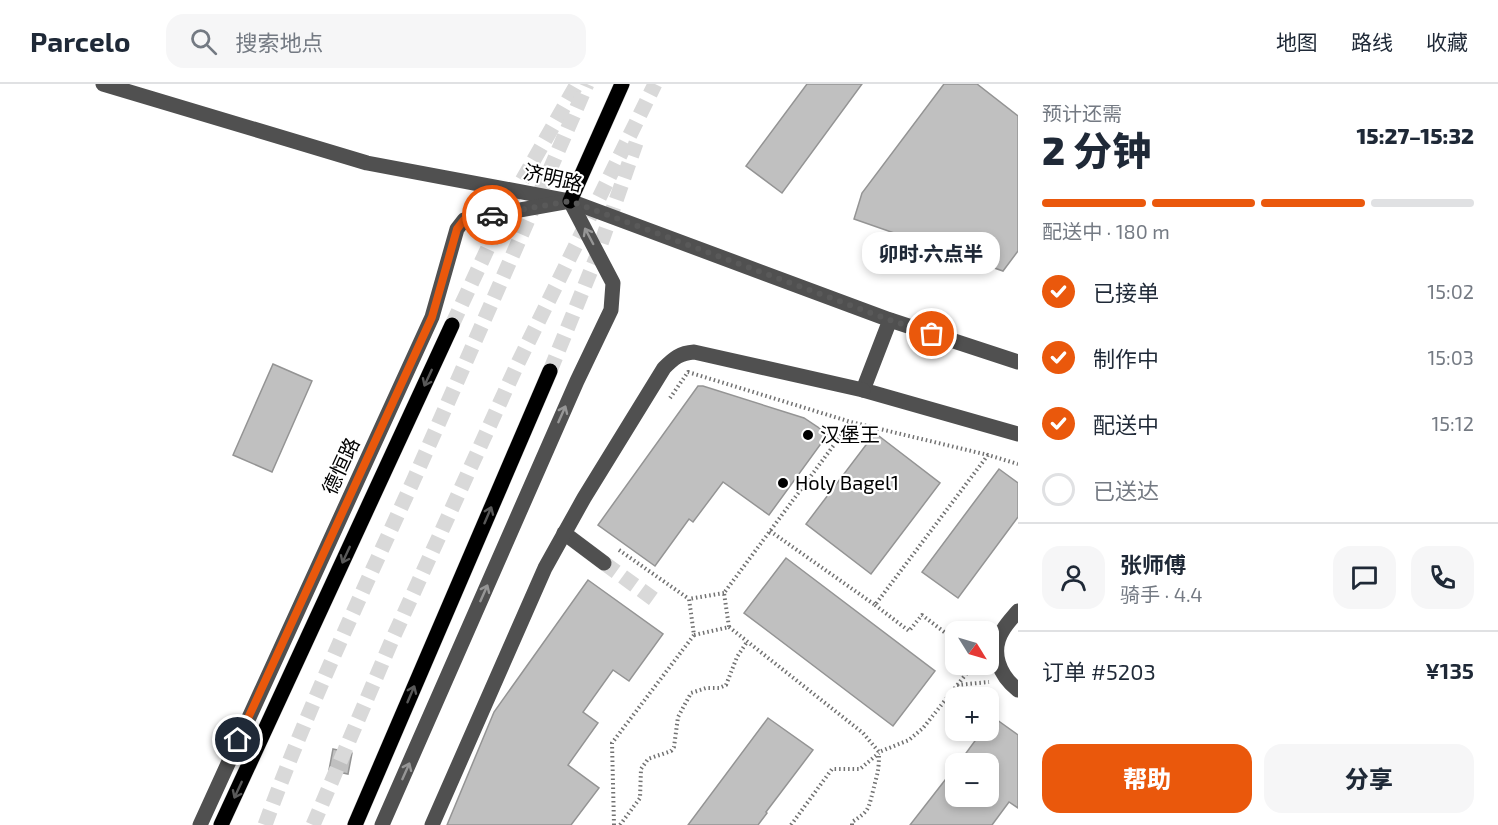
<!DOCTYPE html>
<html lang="zh">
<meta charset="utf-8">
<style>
body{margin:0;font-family:"Exo 2","Noto Sans SC",sans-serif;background:#f6f6f7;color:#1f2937;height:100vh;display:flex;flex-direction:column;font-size:22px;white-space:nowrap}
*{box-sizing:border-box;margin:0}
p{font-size:20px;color:#747a83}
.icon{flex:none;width:33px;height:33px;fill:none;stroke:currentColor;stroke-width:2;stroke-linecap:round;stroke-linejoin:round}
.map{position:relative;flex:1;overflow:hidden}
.side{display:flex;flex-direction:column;background:#fff;width:480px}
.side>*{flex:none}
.needle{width:39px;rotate:127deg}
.tools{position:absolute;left:945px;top:537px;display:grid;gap:12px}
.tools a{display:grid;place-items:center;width:54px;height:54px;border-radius:12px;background:#fff;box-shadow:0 3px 9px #0003;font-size:30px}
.pin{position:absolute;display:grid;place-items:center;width:51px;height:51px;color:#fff;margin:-26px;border:3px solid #fff;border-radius:50%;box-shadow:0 2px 6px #0007}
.courier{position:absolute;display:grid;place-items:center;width:60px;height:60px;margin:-30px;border:4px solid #ea580c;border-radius:50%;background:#fff;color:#222;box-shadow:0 2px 8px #0007}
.bubble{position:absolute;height:42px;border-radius:18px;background:#fff;box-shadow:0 3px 9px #0003;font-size:20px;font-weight:800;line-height:42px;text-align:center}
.summary em{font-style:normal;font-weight:800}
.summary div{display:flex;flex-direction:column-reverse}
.summary{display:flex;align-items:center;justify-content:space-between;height:102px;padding:0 24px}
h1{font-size:39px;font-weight:800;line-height:45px}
.bar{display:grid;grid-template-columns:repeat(4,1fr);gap:9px 6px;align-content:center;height:72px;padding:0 24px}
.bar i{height:8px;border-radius:4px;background:#e0e1e3}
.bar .active{background:#ea580c}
.bar p{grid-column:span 4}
.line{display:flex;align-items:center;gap:15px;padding:0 24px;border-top:2px solid #e0e1e3}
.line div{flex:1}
.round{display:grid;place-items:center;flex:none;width:63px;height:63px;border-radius:18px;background:#f6f6f7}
ol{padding:0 24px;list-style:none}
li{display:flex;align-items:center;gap:18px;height:66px}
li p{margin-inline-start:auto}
li .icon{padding:6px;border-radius:50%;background:#ea580c;color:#fff;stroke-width:4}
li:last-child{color:#747a83}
li i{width:33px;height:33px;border:3px solid #e0e1e3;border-radius:50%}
.primary-button{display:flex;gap:12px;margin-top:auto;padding:12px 24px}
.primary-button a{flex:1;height:69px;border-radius:18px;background:#ea580c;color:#fff;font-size:24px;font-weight:800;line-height:69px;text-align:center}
.primary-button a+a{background:#f6f6f7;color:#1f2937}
header{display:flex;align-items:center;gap:36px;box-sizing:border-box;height:84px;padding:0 30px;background:#fff;border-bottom:2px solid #e0e1e3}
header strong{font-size:28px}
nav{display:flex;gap:33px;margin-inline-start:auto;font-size:21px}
.search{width:420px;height:54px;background:#f6f6f7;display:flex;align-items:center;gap:15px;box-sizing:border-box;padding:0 21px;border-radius:18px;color:#747a83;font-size:22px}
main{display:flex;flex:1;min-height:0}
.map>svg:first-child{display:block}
.building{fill:#c0c0c0;stroke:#949494;stroke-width:1.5}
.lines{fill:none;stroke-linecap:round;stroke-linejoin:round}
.minor-tunnel{stroke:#d9d9d9;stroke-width:15;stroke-dasharray:15 8;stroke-linecap:butt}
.major-tunnel{stroke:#d9d9d9;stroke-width:15;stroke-dasharray:15 8;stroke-linecap:butt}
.major-casing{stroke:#dbdbdb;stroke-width:16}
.path{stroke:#727272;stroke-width:4;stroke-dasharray:1.5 3;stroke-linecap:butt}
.minor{stroke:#505050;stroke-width:15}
.major{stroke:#000;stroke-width:15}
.oneway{stroke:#969696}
.oneway2{stroke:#595959}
.done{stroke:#595959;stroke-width:6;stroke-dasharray:0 10.8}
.route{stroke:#ea580c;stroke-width:8}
.poi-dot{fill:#000;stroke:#fff;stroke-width:2}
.labels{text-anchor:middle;stroke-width:4.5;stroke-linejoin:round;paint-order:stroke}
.street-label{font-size:20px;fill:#000;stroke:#fff}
.poi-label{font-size:20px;fill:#000;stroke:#fff;text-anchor:start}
</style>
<header>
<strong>Parcelo</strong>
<div class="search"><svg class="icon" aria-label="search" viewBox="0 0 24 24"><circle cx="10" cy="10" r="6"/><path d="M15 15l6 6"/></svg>搜索地点</div>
<nav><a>地图</a><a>路线</a><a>收藏</a></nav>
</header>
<main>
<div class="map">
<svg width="1018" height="741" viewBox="0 0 1018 741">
<rect width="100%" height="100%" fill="#fff"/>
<g class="building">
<polygon points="807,0 862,0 782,109 746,82"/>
<polygon points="944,0 977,0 1018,32 1018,167 1003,187 854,135 862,109"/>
<polygon points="273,280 312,297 272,388 233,371"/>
<polygon points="698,302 703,302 804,334 828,350 769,431 723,398 693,438 689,435 655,482 598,441"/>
<polygon points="875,349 940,399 871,490 806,440"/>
<polygon points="999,385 1018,399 1018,433 958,514 922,488"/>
<polygon points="786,474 935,587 893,642 744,529"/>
<polygon points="588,496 663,550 629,597 613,586 583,628 598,639 568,681 599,704 571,741 447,741 494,628"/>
<polygon points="993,633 1018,651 1018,724 1009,718 992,741 910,741 956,682 956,712 988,712 988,680 958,680 983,646 988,646 988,639"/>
<polygon points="768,634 813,666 766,728 767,729 758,741 688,741"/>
<polygon points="333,665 352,669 348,690 329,686"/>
</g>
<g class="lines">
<polyline class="minor-tunnel" points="604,479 659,519"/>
<g class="major-tunnel">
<polyline points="452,241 507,123 577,0"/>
<polyline points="550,287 596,174 636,59"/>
<path d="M265,741C308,623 362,509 414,395C472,264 530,132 587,0"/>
<polyline points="313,741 392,556 518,279 655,0"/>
</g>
<defs>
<g id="major">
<polyline points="570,117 622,0"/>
<polyline points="221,741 452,241"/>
<polyline points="355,741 550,287"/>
</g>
</defs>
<use href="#major" class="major-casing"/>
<g class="path">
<polyline points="670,314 688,288 851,338 988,371"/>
<polyline points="770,447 875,521 988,371 1018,380"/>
<polyline points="619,466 689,515"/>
<polyline points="724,509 689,515 694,551 729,543 724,509 851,338"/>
<polyline points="875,521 909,547 922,531 956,557"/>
<polyline points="729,543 863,649 879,668 909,656 923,644 974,580"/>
<polyline points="957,601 989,598"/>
<polyline points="614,741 612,659 694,551"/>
<polyline points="620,741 640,714 641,685 648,675 671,667 674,663 678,633 691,609 706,604 719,604 726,601 737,573 747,558"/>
<polyline points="791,741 832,685 860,685 879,669"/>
<path d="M852,741V738C869,727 868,726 873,707C877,690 879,688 879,669"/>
</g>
<g class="minor">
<polyline points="103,0 367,79 570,117 890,236 1018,278"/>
<polyline points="890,236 863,306 1018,350"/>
<polyline points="564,449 604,479"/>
<path d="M1018,527C1013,533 1007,539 1003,546C989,568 1000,592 1018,606"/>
<polyline points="200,741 432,233 457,145 464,136 570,117 613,199 611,226 577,297 382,741"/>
<path d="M432,741L545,484L584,414L664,284C674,274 680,269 694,268L863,306"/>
</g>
<use href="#major" class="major"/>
</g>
<defs><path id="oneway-shaft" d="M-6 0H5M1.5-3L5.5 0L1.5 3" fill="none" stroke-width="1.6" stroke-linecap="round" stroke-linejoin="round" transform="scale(1.5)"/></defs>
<g class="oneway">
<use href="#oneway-shaft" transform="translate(589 152) rotate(-118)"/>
<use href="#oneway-shaft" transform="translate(562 330) rotate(-66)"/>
<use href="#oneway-shaft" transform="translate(484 509) rotate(-66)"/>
<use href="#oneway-shaft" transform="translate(406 687) rotate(-66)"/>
</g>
<g class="oneway2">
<use href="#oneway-shaft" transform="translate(428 294) rotate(115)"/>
<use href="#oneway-shaft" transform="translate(488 431) rotate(-67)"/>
<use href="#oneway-shaft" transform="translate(346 471) rotate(115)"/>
<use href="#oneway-shaft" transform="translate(411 610) rotate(-67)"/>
<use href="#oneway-shaft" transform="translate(238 706) rotate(115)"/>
</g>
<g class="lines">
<polyline class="done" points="492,131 570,117 890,236 932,250"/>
<polyline class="route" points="238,656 432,233 457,145 464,136 492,131"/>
</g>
<g class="poi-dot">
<circle cx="808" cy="351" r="6"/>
<circle cx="783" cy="399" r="6"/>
</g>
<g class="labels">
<g class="street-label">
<text transform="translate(553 94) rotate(13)" y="7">济明路</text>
<text transform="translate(341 382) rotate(-65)" y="7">德恒路</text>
</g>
<g class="poi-label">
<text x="820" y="358">汉堡王</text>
<text x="795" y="406">Holy Bagel1</text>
</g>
</g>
</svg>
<div class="tools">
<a><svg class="needle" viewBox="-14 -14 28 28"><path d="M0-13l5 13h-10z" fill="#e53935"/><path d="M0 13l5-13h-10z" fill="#747a83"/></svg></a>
<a>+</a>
<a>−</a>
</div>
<div class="pin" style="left:932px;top:250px;background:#ea580c"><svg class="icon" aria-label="bag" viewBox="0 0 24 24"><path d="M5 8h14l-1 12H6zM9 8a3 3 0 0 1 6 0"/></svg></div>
<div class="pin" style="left:238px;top:656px;background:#1f2937"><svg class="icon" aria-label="home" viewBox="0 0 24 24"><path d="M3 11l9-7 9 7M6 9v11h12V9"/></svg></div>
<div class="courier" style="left:492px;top:131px"><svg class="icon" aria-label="car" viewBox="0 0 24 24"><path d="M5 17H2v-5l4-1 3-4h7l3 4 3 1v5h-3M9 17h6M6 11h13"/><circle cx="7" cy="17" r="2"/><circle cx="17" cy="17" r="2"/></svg></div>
<div class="bubble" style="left:862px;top:148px;width:138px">卯时·六点半</div>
</div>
<section class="side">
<div class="summary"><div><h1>2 分钟</h1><p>预计还需</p></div><em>15:27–15:32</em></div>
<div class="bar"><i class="active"></i><i class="active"></i><i class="active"></i><i></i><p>配送中 · 180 m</p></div>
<ol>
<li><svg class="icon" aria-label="check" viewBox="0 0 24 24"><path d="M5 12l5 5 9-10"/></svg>已接单<p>15:02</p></li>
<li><svg class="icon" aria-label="check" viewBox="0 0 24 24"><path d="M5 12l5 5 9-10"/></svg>制作中<p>15:03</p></li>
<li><svg class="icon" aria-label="check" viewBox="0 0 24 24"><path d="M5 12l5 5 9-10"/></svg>配送中<p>15:12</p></li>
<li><i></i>已送达</li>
</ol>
<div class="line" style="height:108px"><a class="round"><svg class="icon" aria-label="person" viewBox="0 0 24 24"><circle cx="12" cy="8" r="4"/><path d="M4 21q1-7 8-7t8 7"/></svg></a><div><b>张师傅</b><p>骑手 · 4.4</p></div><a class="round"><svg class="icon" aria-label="chat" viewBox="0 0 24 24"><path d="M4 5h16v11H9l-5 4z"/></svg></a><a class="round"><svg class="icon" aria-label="phone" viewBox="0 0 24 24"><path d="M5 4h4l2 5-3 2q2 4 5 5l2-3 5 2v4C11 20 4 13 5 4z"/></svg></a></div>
<div class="line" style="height:78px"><div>订单 #5203</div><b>¥135</b></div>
<div class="primary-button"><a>帮助</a><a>分享</a></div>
</section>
</main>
